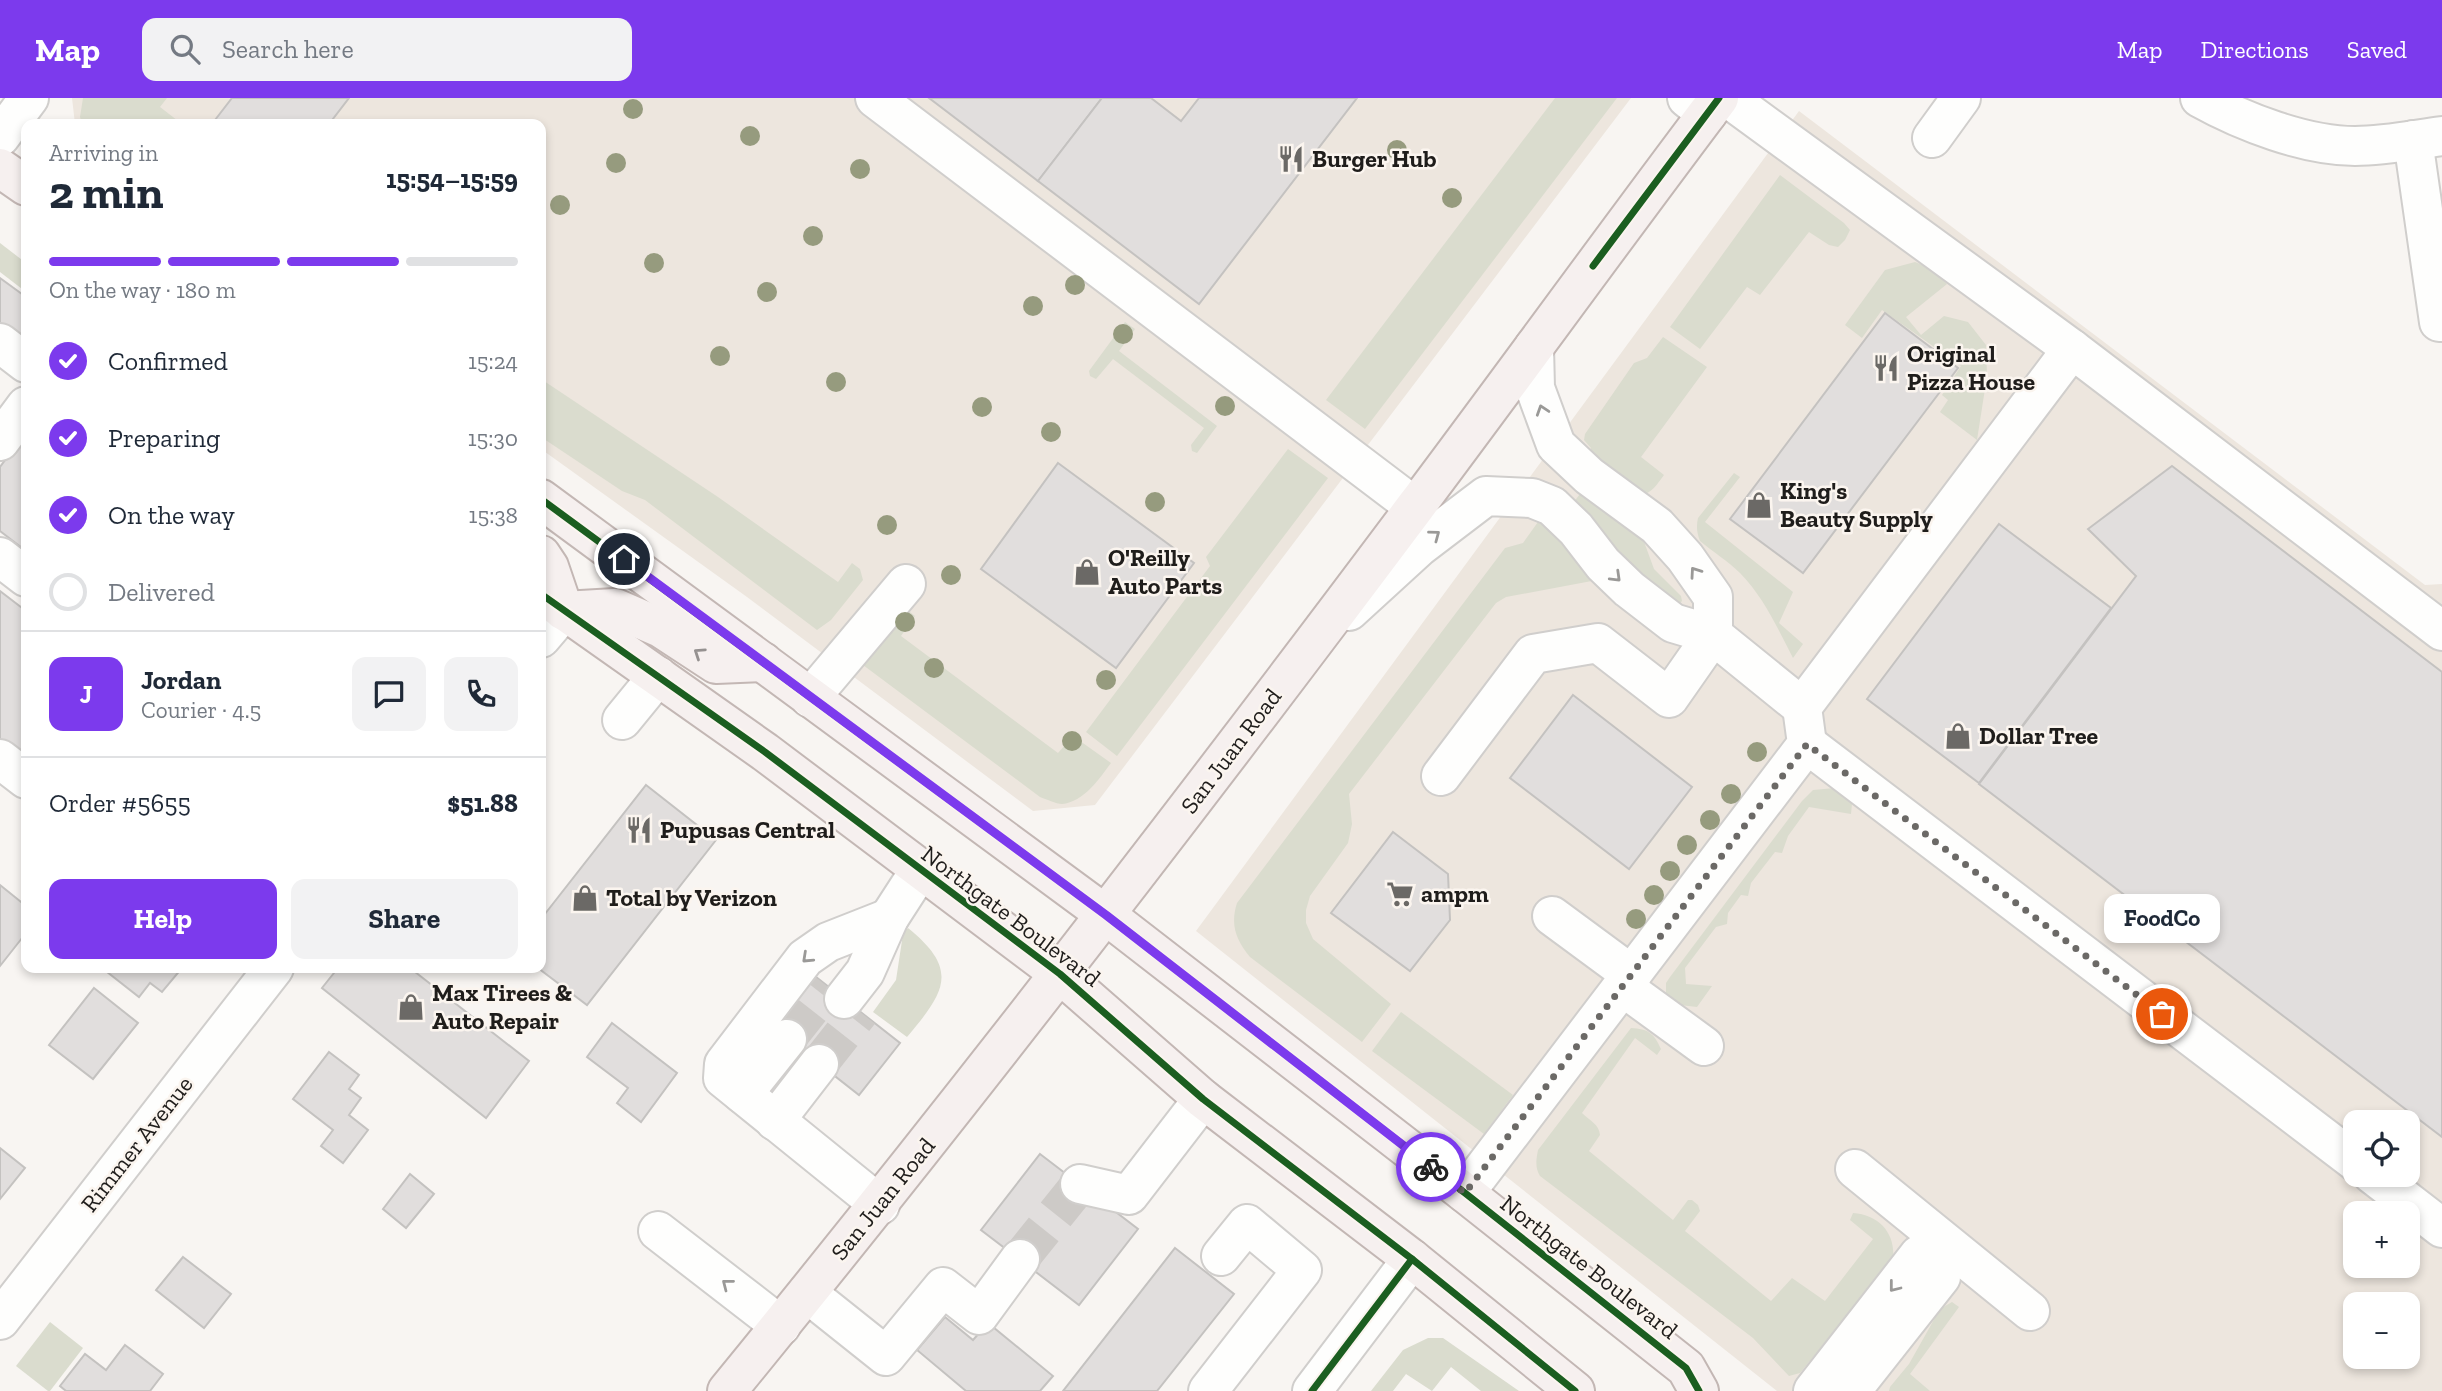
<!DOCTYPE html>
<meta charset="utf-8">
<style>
body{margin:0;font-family:"Zilla Slab",serif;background:#f2f2f3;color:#1f2937;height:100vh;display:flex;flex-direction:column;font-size:26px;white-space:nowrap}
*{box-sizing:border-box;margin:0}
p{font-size:23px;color:#747a83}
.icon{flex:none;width:38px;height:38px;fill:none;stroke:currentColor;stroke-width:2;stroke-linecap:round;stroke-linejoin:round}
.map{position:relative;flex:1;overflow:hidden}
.drawer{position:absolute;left:21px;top:21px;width:525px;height:854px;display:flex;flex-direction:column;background:#fff;border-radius:14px;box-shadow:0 4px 10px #0003}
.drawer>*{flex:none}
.buttons{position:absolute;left:2343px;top:1012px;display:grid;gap:14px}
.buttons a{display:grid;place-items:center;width:77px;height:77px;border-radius:14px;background:#fff;box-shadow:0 4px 10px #0003;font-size:35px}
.pin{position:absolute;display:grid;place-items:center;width:60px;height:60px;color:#fff;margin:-30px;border:4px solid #fff;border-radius:50%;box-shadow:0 2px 7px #0007}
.courier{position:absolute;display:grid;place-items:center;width:70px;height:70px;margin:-35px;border:5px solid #7c3aed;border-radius:50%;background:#fff;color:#222;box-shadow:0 2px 9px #0007}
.bubble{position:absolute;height:49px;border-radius:14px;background:#fff;box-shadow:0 4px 10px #0003;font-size:23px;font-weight:800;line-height:49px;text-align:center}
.overview em{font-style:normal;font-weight:800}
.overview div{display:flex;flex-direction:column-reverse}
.overview{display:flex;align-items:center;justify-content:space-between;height:119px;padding:0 28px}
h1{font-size:46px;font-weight:800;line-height:52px}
.bar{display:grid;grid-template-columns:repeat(4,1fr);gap:10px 7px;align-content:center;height:84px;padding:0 28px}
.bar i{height:9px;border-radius:5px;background:#e0e1e3}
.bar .selected{background:#7c3aed}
.bar p{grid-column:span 4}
.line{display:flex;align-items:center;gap:18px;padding:0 28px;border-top:2px solid #e0e1e3}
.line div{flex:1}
.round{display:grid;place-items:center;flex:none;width:74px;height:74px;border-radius:14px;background:#f2f2f3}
ol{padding:0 28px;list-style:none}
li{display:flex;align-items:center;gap:21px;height:77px}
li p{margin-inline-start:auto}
li .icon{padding:7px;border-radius:50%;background:#7c3aed;color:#fff;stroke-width:4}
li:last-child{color:#747a83}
li i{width:38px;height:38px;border:4px solid #e0e1e3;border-radius:50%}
.primary-button{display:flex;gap:14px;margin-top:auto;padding:14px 28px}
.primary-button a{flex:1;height:80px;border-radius:14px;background:#7c3aed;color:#fff;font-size:28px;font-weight:800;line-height:80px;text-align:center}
.primary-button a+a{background:#f2f2f3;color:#1f2937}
header{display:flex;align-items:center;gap:42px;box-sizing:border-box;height:98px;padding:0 35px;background:#7c3aed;color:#fff}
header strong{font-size:33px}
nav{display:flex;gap:38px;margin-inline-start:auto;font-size:24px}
.search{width:490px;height:63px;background:#f2f2f3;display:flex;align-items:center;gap:18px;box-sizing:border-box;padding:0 24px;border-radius:14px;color:#747a83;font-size:26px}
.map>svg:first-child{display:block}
.built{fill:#ede6de;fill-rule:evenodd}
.green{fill:#dadcce}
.building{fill:#e1dedd;stroke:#c4c2c0;stroke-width:2}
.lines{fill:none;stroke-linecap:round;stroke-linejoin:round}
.minor-tunnel{stroke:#cdcac7;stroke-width:38;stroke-dasharray:38 19;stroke-linecap:butt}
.minor-casing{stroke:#d0cecc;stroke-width:42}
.major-casing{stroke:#c3b7b4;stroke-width:42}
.minor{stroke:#fefefd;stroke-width:38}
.major{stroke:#f6f0ef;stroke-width:38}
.cycleway-casing{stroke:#fbf5ef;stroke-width:11}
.cycleway{stroke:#1b5e20;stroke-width:7}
.tree{fill:#969b7e}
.oneway{stroke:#9a9997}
.oneway2{stroke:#959190}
.done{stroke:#6b6966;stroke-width:7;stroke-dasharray:0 12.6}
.route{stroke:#7c3aed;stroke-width:9}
.labels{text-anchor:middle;stroke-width:5;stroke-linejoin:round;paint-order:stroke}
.poi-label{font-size:24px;font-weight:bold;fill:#1f1d1b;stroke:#fbf5ef;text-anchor:start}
.street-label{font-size:24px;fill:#1f1d1b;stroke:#fbf5ef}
</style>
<header>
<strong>Map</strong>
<div class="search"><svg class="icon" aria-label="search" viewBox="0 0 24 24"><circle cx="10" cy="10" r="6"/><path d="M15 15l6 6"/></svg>Search here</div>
<nav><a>Map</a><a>Directions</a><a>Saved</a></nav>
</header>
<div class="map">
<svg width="2442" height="1293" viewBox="0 0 2442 1293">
<rect width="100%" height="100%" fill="#f8f5f2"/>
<g class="built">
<polygon points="72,0 1631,0 1095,707 1033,713 747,499 541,351 541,26 75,26"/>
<path d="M1799,13L2425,487L2442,486V1293H1777L1196,833ZM2356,1024H2408V1076H2356ZM2356,1115H2408V1167H2356ZM2356,1206H2408V1258H2356Z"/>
</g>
<g class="green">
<polygon points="83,0 167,0 160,9 182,26 82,26 80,19"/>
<polygon points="1555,0 1617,0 1365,331 1326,302"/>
<polygon points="1780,77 1844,125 1850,132 1845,142 1838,149 1829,147 1809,134 1760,197 1747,189 1700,251 1670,229"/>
<polygon points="0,145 26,165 26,194 0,174"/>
<polygon points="1915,164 1930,170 1947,186 1906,219 1921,237 1944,218 1968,224 1986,247 1987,278 1977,342 1940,314 1948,302 1942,297 1961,268 1882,212 1862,240 1845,227 1885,172"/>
<polygon points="1125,224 1135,231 1119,253 1217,328 1197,355 1192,353 1191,347 1204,330 1113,261 1096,281 1090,278 1089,273"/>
<path d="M1663,239L1707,269L1641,359L1664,377C1657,386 1652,396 1640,397L1587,358L1591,350L1584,342L1585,336L1634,265L1647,260Z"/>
<polygon points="541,281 718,399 838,484 852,465 860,471 863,482 831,522 817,532 645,402 622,393 541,339"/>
<polygon points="1288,351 1328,380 1117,658 1086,634 1210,468 1206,459"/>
<path d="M1734,375L1740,379L1705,424L1793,494L1779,525L1803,546L1793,560C1778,531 1763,498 1740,475C1728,463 1713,454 1700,443C1697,435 1696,429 1698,420Z"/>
<polygon points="1580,396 1643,441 1654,471 1681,498 1682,503 1679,506 1625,473 1573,405"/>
<path d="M1543,417L1597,482L1506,499L1496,505L1349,696L1352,726L1348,745L1310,798L1306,812V825L1313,841L1391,906L1362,944L1250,859C1236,842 1230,827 1237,805L1505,450L1523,445Z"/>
<path d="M906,511L915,518L901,538L1058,655L1073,638L1111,665C1099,681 1084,704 1062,706C1056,706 1046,701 1040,699L863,567Z"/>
<polygon points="1835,690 1844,696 1852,706 1851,716 1809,709 1788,738 1782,755 1775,754 1751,785 1748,798 1741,797 1728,815 1727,826 1716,829 1685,870 1686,886 1712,888 1697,909 1680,907 1666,895 1666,885 1670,879 1802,703 1813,692"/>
<path d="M908,830C960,872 945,894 907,939L873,914L896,882L903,836Z"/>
<polygon points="1401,914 1513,997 1484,1036 1372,953"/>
<path d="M1631,930C1648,931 1654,935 1661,951L1657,957L1635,940L1582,1015C1590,1023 1599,1026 1600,1037L1589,1053L1673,1122L1688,1102H1692L1698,1107L1700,1113L1685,1133L1771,1203L1792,1180L1825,1203L1873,1141L1850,1122L1853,1115C1880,1117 1896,1136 1893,1162L1800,1275L1789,1278L1753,1240L1540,1078C1535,1070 1536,1062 1538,1052Z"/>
<polygon points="1952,1204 1959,1209 1910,1276 1930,1293 1889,1293 1890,1289 1909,1266 1940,1211"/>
<polygon points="50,1224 83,1250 50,1293 48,1293 16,1268"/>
<polygon points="1428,1240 1443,1240 1519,1293 1481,1293 1451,1269 1432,1293 1406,1276 1393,1293 1371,1293 1403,1252"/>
</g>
<g class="building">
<polygon points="232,0 349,0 329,26 220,26 215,22"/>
<polygon points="929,0 1102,0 1038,83"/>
<polygon points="1102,0 1151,0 1181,23 1199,0 1357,0 1199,206 1038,83"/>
<polygon points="0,180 26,199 26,245 0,225"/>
<polygon points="1885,215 1958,270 1803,475 1730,421"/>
<polygon points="26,334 26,453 0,433 0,369"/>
<polygon points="1058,365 1194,465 1116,570 981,471"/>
<polygon points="2172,368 2442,574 2442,1039 1979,686 2136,478 2088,431"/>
<polygon points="1999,426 2111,510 1979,685 1867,601"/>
<polygon points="0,493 26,513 26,668 0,648"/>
<polygon points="1573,597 1692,689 1629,771 1510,680"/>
<polygon points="646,687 716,742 587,907 538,870 541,870 541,821"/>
<polygon points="1393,734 1448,776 1450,822 1410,873 1331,815"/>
<polygon points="0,787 26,808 26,835 0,868"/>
<polygon points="102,870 182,870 162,894 150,885 139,899"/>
<polygon points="338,870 410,870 529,963 486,1020 322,890"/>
<polygon points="811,875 900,945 859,997 770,927"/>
<polygon points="94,890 138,925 93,981 49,947"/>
<polygon points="612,925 677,975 641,1024 617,1005 628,990 587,959"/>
<polygon points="329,954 359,977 349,991 361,1000 349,1017 368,1032 343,1065 321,1048 333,1032 293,1001"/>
<polygon points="0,1050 25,1070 0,1101"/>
<polygon points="1040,1056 1138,1131 1079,1207 981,1132"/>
<polygon points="410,1076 434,1096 406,1130 383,1111"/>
<polygon points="1175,1150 1234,1196 1157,1293 1063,1293"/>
<polygon points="183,1159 231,1196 204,1230 156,1192"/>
<polygon points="945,1219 973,1242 988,1225 1053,1278 1040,1293 966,1293 917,1252"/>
<polygon points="125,1247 163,1276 150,1293 66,1293 60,1288 85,1256 106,1272"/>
</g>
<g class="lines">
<g class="minor-tunnel">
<polyline points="787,941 828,889"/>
<polyline points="819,966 860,914"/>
<polyline points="1020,1161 1080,1086"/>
</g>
<defs>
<g id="minor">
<polyline points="875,0 1415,409"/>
<polyline points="1687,0 1707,16"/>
<polyline points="1728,0 2072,251 2442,533"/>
<path d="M2200,0C2243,24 2306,48 2355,48C2385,48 2413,42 2442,38"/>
<polyline points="0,39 29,0"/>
<polyline points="1932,40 1961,0"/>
<polyline points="2413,42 2439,224 2442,224"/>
<polyline points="0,245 26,265"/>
<polyline points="0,343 26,308"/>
<polyline points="0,459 26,479"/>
<polyline points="1349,513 1419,449 1486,398 1532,400 1552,408 1576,431 1603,466 1629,491 1673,525 1713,537 1802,609"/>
<polyline points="541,540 564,513"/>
<polyline points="810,600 906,486"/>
<polyline points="622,622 658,578"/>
<polyline points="1807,646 2356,1064"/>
<polyline points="0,661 26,681"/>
<polyline points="1441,678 1533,556 1598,545 1669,600 1713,537 1713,499 1685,459 1657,428 1589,378 1556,347 1535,290 1534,249"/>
<polyline points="1552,818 1632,877"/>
<polyline points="1623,889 1704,948"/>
<polyline points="844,901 865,874 889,820 920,772"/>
<polyline points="743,996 787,941"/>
<polyline points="775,1023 819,966"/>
<polyline points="1855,1071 2030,1213"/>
<polyline points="2372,1076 2442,1130"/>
<polyline points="1080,1086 1129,1097 1203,1001"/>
<polyline points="1465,1095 1807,646 1802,609 2072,251"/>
<polyline points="880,1107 723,980 724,966 805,860 828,844 889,820"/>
<polyline points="658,1133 781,1228"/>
<polyline points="807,1195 886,1258 943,1189 979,1217 1020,1161"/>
<polyline points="0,1222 274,870"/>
<polyline points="1208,1293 1302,1172 1247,1126 1221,1158"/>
<polyline points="1312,1293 1412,1161"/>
<polyline points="1813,1293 1919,1157 1942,1143"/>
<polyline points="1851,1293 1941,1179 1942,1143"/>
</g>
<g id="major">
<polyline points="0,70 26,88"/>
<polyline points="541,401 1106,817 1465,1095 1686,1270 1699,1293"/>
<polyline points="541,457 549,469 564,513 615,510 661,530 716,566 763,564"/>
<polyline points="541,496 765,654 1060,876 1203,1001 1412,1161 1575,1293"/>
<path d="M727,1293C964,1003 1192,707 1416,408C1518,272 1617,135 1719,0"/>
</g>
</defs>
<use href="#minor" class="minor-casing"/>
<use href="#major" class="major-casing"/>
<use href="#minor" class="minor"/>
<use href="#major" class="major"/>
<defs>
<g id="cycleway">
<polyline points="1593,168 1719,0"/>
<polyline points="541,401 1106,817 1465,1095 1686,1270 1699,1293"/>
<polyline points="541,496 765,654 1060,876 1203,1001 1412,1161 1575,1293"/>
<polyline points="1312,1293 1412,1161"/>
</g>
</defs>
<use href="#cycleway" class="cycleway-casing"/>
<use href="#cycleway" class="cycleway"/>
</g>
<g class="tree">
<circle cx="633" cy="11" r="10"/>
<circle cx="750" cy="38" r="10"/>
<circle cx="1397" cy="52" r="10"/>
<circle cx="616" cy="65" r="10"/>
<circle cx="860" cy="71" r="10"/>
<circle cx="1452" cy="100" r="10"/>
<circle cx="560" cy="107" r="10"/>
<circle cx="813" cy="138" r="10"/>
<circle cx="654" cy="165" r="10"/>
<circle cx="1075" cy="187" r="10"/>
<circle cx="767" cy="194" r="10"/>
<circle cx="1033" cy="208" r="10"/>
<circle cx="1123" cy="236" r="10"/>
<circle cx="720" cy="258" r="10"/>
<circle cx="836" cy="284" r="10"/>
<circle cx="1225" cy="308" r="10"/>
<circle cx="982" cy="309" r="10"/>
<circle cx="1051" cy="334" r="10"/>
<circle cx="1155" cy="404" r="10"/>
<circle cx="887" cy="427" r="10"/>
<circle cx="951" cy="477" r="10"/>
<circle cx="905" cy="524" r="10"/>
<circle cx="934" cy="570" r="10"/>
<circle cx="1106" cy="582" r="10"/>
<circle cx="1072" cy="643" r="10"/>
<circle cx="1757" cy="654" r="10"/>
<circle cx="1731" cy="696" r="10"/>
<circle cx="1710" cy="722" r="10"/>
<circle cx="1687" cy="747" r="10"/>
<circle cx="1670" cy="773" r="10"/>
<circle cx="1654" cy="797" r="10"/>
<circle cx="1636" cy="821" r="10"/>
</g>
<defs><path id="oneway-chevron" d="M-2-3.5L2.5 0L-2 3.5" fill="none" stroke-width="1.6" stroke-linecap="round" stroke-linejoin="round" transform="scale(1.75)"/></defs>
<g class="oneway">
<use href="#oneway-chevron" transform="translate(1542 312) rotate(-108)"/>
<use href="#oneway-chevron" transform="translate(1435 437) rotate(-37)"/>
<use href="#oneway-chevron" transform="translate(1695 474) rotate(-125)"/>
<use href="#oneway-chevron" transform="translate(1616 479) rotate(44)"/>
<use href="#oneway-chevron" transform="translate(807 860) rotate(137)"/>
<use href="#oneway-chevron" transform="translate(727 1186) rotate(-142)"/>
<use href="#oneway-chevron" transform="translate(1894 1189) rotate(128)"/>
</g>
<use class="oneway2" href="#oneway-chevron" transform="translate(699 555) rotate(-146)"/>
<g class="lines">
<polyline class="done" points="1431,1069 1465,1095 1807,646 2162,916"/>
<polyline class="route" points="624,461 1106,817 1431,1069"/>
</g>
<defs>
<symbol id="restaurant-bare" viewBox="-9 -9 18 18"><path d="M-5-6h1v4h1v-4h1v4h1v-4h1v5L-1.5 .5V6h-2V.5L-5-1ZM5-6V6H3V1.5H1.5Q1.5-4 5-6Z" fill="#6b6966" stroke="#fbf5ef" stroke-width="2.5" paint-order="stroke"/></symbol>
<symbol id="shop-bare" viewBox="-9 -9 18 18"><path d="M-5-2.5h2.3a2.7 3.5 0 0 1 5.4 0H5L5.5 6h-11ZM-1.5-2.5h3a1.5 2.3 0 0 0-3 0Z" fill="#6b6966" stroke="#fbf5ef" stroke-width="2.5" paint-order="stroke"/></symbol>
<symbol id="supermarket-bare" viewBox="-9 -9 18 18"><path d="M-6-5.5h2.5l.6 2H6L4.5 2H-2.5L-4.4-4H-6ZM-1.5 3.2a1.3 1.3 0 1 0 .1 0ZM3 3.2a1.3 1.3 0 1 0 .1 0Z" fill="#6b6966" stroke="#fbf5ef" stroke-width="2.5" paint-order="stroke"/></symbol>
</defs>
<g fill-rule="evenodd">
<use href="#restaurant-bare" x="1272" y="42" width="38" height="38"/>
<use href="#restaurant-bare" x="1867" y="251" width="38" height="38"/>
<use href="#shop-bare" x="1740" y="388" width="38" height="38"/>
<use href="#shop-bare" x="1068" y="455" width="38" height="38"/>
<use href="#shop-bare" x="1939" y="619" width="38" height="38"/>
<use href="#restaurant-bare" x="620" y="713" width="38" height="38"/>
<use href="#supermarket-bare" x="1381" y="777" width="38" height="38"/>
<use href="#shop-bare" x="566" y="781" width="38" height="38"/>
<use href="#shop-bare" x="392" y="890" width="38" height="38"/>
</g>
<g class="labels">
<g class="poi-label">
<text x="1312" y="69">Burger Hub</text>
<text x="1907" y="264">Original<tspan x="1907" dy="28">Pizza House</tspan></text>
<text x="1780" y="401">King's<tspan x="1780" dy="28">Beauty Supply</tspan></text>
<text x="1108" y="468">O'Reilly<tspan x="1108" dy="28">Auto Parts</tspan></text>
<text x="1979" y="646">Dollar Tree</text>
<text x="660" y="740">Pupusas Central</text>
<text x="1421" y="804">ampm</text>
<text x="606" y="808">Total by Verizon</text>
<text x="432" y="903">Max Tirees &amp;<tspan x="432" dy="28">Auto Repair</tspan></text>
</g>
<g class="street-label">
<text transform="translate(1231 653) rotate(-53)" y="8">San Juan Road</text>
<text transform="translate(1011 818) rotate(37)" y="8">Northgate Boulevard</text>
<text transform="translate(137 1046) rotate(-52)" y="8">Rimmer Avenue</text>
<text transform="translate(883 1101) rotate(-51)" y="8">San Juan Road</text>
<text transform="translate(1589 1169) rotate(38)" y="8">Northgate Boulevard</text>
</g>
</g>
</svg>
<div class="buttons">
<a><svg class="icon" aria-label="locate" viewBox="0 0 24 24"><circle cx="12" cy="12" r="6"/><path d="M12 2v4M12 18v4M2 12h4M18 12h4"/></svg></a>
<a>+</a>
<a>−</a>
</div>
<div class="pin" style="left:2162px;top:916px;background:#ea580c"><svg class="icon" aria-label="bag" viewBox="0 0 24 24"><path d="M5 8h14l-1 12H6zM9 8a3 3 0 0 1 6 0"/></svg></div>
<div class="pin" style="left:624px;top:461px;background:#1f2937"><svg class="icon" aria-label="home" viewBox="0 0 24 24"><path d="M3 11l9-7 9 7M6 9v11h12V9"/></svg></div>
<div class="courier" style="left:1431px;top:1069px"><svg class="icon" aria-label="bike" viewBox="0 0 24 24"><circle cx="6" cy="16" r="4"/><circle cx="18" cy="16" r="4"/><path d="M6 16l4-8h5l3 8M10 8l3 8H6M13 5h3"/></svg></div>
<div class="bubble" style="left:2104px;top:796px;width:116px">FoodCo</div>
<section class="drawer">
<div class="overview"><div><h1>2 min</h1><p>Arriving in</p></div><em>15:54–15:59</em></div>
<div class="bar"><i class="selected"></i><i class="selected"></i><i class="selected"></i><i></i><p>On the way · 180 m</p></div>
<ol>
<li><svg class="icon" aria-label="check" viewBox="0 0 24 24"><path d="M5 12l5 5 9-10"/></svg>Confirmed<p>15:24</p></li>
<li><svg class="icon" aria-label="check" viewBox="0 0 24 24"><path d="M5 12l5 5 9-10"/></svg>Preparing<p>15:30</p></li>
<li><svg class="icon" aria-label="check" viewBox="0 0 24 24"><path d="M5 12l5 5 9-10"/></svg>On the way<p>15:38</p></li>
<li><i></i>Delivered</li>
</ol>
<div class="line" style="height:126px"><b class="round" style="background:#7c3aed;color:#fff">J</b><div><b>Jordan</b><p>Courier · 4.5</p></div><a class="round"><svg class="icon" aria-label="chat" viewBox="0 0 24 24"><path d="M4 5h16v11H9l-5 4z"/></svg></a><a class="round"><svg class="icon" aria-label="phone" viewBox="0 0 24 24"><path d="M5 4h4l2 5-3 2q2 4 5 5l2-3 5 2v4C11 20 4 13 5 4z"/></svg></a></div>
<div class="line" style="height:91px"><div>Order #5655</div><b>$51.88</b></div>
<div class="primary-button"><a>Help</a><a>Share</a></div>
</section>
</div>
